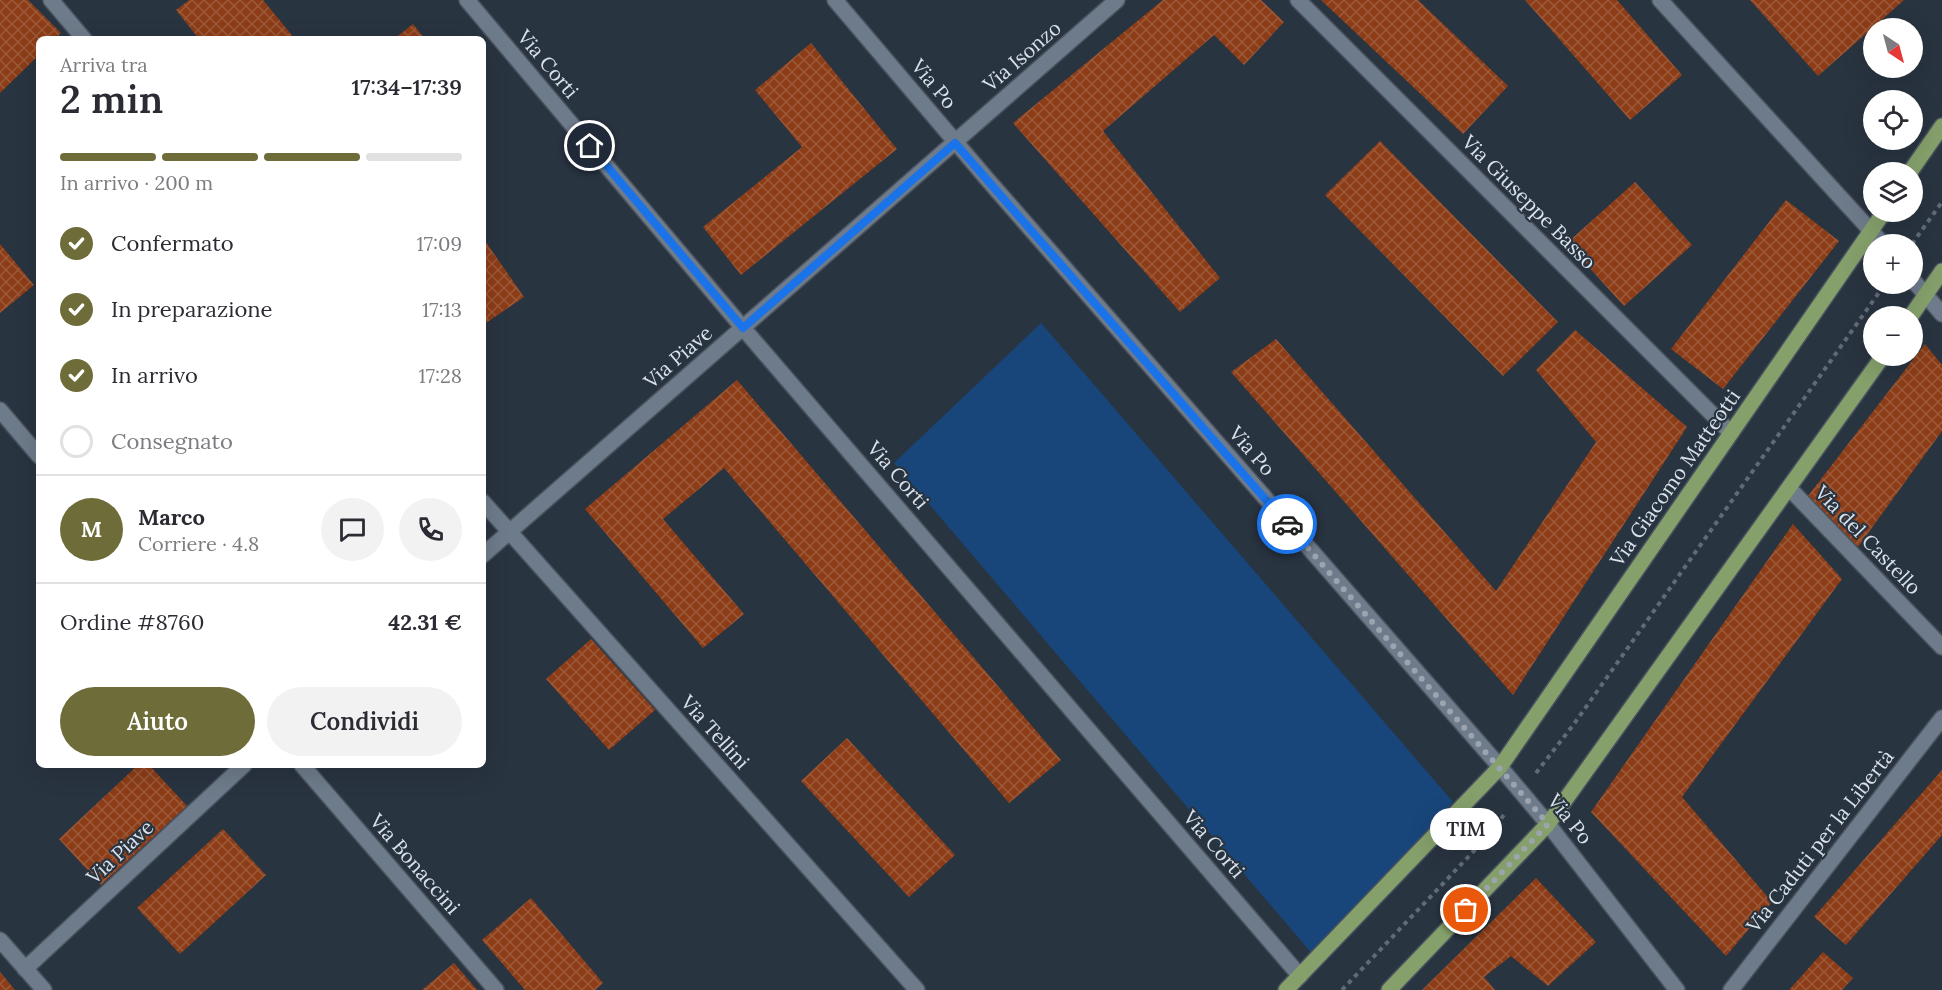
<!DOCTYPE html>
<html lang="it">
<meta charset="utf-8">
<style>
body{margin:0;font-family:Lora,serif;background:#f2f2f3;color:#2b2b33;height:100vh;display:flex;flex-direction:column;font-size:22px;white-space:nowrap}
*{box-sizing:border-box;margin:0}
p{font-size:20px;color:#7c7c81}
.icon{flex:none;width:33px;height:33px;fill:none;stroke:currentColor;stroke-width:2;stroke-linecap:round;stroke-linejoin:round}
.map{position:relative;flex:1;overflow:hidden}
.panel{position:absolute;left:36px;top:36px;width:450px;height:732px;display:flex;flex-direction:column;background:#fff;border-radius:9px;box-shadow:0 6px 24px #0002}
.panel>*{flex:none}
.needle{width:39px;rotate:144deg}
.controls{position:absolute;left:1863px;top:18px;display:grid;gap:12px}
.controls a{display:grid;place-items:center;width:60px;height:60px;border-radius:50%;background:#fff;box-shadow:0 6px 24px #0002;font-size:30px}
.pin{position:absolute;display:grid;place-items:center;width:51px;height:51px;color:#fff;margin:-26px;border:3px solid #fff;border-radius:50%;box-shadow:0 2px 6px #0007}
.courier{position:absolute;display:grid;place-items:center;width:60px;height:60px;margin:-30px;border:4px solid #1a73e8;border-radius:50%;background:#fff;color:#222;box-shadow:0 2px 8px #0007}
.bubble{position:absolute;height:42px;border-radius:21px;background:#fff;box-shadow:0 6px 24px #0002;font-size:20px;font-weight:600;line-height:42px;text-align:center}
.summary em{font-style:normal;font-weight:600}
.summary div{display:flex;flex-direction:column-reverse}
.summary{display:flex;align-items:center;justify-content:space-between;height:102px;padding:0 24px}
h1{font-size:39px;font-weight:600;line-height:45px}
.bar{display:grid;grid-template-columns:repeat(4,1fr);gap:9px 6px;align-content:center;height:72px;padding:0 24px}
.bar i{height:8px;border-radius:4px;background:#e1e1e2}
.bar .active{background:#6e6d3a}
.bar p{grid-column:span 4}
.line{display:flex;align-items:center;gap:15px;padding:0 24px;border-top:2px solid #e1e1e2}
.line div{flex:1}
.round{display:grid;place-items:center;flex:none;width:63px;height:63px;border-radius:32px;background:#f2f2f3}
ol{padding:0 24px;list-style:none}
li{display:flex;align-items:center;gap:18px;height:66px}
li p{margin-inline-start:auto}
li .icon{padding:6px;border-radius:50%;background:#6e6d3a;color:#fff;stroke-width:4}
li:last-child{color:#7c7c81}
li i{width:33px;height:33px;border:3px solid #e1e1e2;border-radius:50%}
.primary-button{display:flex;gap:12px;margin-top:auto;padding:12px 24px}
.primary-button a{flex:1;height:69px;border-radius:36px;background:#6e6d3a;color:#fff;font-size:24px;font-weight:600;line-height:69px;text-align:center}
.primary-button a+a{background:#f2f2f3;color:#2b2b33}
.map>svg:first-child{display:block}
.park{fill:#18467a}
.building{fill:url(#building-cross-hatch)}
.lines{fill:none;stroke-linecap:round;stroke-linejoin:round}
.minor-casing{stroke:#49525e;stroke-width:18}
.major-casing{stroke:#49525e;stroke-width:18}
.path{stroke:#616b77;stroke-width:4;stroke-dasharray:4.5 4.5;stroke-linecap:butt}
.minor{stroke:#6e7b8a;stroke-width:15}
.major{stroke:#85a06b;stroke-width:15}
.done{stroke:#9ca4af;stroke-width:6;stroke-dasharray:0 10.8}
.route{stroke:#1a73e8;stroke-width:8}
.labels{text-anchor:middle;stroke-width:4.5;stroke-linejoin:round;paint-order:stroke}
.street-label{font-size:20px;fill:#dae1ea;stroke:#293441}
</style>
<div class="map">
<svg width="1942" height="990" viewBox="0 0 1942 990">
<defs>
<pattern id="building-cross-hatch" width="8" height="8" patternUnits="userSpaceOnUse" patternTransform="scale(1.5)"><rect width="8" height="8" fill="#8c3d17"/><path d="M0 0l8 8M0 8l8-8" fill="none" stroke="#9c5939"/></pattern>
</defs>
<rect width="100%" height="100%" fill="#293441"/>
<polygon class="park" points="1041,323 1453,802 1314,956 894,463"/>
<g class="building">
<polygon points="0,0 28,0 61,33 55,39 39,39 39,55 0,93"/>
<polygon points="189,0 263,0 295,39 199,39 176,10"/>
<polygon points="1163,0 1261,0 1284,22 1244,65 1214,35 1103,131 1220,278 1180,312 1013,123"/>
<polygon points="1321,0 1418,0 1508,86 1463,134"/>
<polygon points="1525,0 1617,0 1682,75 1630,120"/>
<polygon points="1750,0 1904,0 1818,76"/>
<polygon points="413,24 425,39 394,39"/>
<polygon points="811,43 897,149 741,275 703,227 802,147 755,90"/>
<polygon points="1380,141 1558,322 1503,376 1325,195"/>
<polygon points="1635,182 1692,245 1624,306 1567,243"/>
<polygon points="1786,200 1839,241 1723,389 1671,349"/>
<polygon points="483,238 524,297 483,325"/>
<polygon points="0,244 34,285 0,313"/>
<polygon points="1575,330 1687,427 1513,695 1231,372 1276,339 1496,591 1596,442 1536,370"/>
<polygon points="1925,344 1942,365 1942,431 1858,547 1808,496"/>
<polygon points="737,380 1061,760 1009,803 724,468 663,519 744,614 703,648 585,509"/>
<polygon points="1793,524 1842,579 1682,797 1772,902 1726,956 1591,812"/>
<polygon points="591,639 655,710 609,750 546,679"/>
<polygon points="847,738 955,855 909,897 801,781"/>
<polygon points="138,765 149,765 187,806 101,885 59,839"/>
<polygon points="1942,770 1942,835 1846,945 1814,917"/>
<polygon points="223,829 266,875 180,954 137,908"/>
<polygon points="1536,878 1596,942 1548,986 1511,956 1484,977 1495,990 1422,990"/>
<polygon points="531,898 603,983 595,990 525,990 482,940"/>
<polygon points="1823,952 1853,978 1842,990 1789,990"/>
<polygon points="454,963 477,990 422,990"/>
<polygon points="0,972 15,990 0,990"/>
</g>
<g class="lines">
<defs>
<g id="minor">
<polyline points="51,0 84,39"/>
<polyline points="467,0 743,328 1300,976"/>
<polyline points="835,0 987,179 1500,767 1548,824 1677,990"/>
<polyline points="1298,0 1731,433"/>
<polyline points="1660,0 1883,244"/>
<polyline points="1912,279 1942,314"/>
<polyline points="0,410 39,456"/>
<polyline points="1789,488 1942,647"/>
<polyline points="483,502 917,990"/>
<polyline points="483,555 1117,0"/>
<polyline points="302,765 496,990"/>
<polyline points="0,940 44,990"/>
<polyline points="25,969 244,765"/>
<polyline points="1731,990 1942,718"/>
</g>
<g id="major">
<polyline points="1910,172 1942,126"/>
<polyline points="1911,316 1942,271"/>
<polyline points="1286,990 1500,767 1884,212"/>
<polyline points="1389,990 1548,824 1883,356"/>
</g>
</defs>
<use href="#minor" class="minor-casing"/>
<use href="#major" class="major-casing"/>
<g class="path">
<polyline points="1912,244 1942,202"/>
<polyline points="1536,773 1574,724 1885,284"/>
<polyline points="1342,990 1490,834 1506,812"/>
</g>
<use href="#minor" class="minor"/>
<use href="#major" class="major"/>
</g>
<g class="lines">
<polyline class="done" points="1287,524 1548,824 1466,910"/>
<polyline class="route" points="590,146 743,328 955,143 1287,524"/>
</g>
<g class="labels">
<g class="street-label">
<text transform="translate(1022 56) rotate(-41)" y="7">Via Isonzo</text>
<text transform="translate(548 64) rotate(50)" y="7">Via Corti</text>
<text transform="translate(934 84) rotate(50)" y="7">Via Po</text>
<text transform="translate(1529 202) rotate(45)" y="7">Via Giuseppe Basso</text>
<text transform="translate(678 357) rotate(-41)" y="7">Via Piave</text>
<text transform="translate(1252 451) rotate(49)" y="7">Via Po</text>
<text transform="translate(898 475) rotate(49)" y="7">Via Corti</text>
<text transform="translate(1675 478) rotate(-55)" y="7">Via Giacomo Matteotti</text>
<text transform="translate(1868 540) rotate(46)" y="7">Via del Castello</text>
<text transform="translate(715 732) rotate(48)" y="7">Via Tellini</text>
<text transform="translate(1570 819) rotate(51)" y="7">Via Po</text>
<text transform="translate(1820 841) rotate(-52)" y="7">Via Caduti per la Libertà</text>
<text transform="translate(1214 844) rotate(49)" y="7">Via Corti</text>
<text transform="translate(120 852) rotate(-43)" y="7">Via Piave</text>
<text transform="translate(415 864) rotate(49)" y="7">Via Bonaccini</text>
</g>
</g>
</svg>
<div class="controls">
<a><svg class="needle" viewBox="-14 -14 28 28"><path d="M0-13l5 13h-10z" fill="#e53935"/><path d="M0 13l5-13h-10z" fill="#7c7c81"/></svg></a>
<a><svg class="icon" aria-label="locate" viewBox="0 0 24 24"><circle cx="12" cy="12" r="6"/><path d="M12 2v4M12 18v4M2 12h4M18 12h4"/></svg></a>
<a><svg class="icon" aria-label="layers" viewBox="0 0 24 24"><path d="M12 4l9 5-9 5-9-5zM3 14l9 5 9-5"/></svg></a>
<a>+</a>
<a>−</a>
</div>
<div class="pin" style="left:1466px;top:910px;background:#ea580c"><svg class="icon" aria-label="bag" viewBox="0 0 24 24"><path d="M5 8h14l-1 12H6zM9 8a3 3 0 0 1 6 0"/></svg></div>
<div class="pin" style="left:590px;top:146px;background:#1f2937"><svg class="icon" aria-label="home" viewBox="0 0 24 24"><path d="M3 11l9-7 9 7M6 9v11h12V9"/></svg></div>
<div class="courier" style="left:1287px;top:524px"><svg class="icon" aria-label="car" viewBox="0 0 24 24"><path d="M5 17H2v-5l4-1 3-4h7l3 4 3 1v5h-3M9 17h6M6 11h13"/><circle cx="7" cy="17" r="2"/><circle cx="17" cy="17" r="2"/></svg></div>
<div class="bubble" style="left:1430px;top:808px;width:72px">TIM</div>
<section class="panel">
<div class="summary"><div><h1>2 min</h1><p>Arriva tra</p></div><em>17:34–17:39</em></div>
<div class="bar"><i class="active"></i><i class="active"></i><i class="active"></i><i></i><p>In arrivo · 200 m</p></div>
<ol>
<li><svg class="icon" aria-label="check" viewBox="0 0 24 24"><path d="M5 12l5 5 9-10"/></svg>Confermato<p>17:09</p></li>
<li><svg class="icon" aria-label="check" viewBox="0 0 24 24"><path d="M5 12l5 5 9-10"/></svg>In preparazione<p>17:13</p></li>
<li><svg class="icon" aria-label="check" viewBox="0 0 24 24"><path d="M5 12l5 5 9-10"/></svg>In arrivo<p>17:28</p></li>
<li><i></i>Consegnato</li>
</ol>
<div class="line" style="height:108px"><b class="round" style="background:#6e6d3a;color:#fff">M</b><div><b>Marco</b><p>Corriere · 4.8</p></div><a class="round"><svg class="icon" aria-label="chat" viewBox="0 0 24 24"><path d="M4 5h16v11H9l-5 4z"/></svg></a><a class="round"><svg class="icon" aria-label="phone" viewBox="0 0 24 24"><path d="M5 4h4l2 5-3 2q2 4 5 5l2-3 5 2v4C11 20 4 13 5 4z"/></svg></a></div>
<div class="line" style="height:78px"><div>Ordine #8760</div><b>42.31 €</b></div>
<div class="primary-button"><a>Aiuto</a><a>Condividi</a></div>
</section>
</div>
